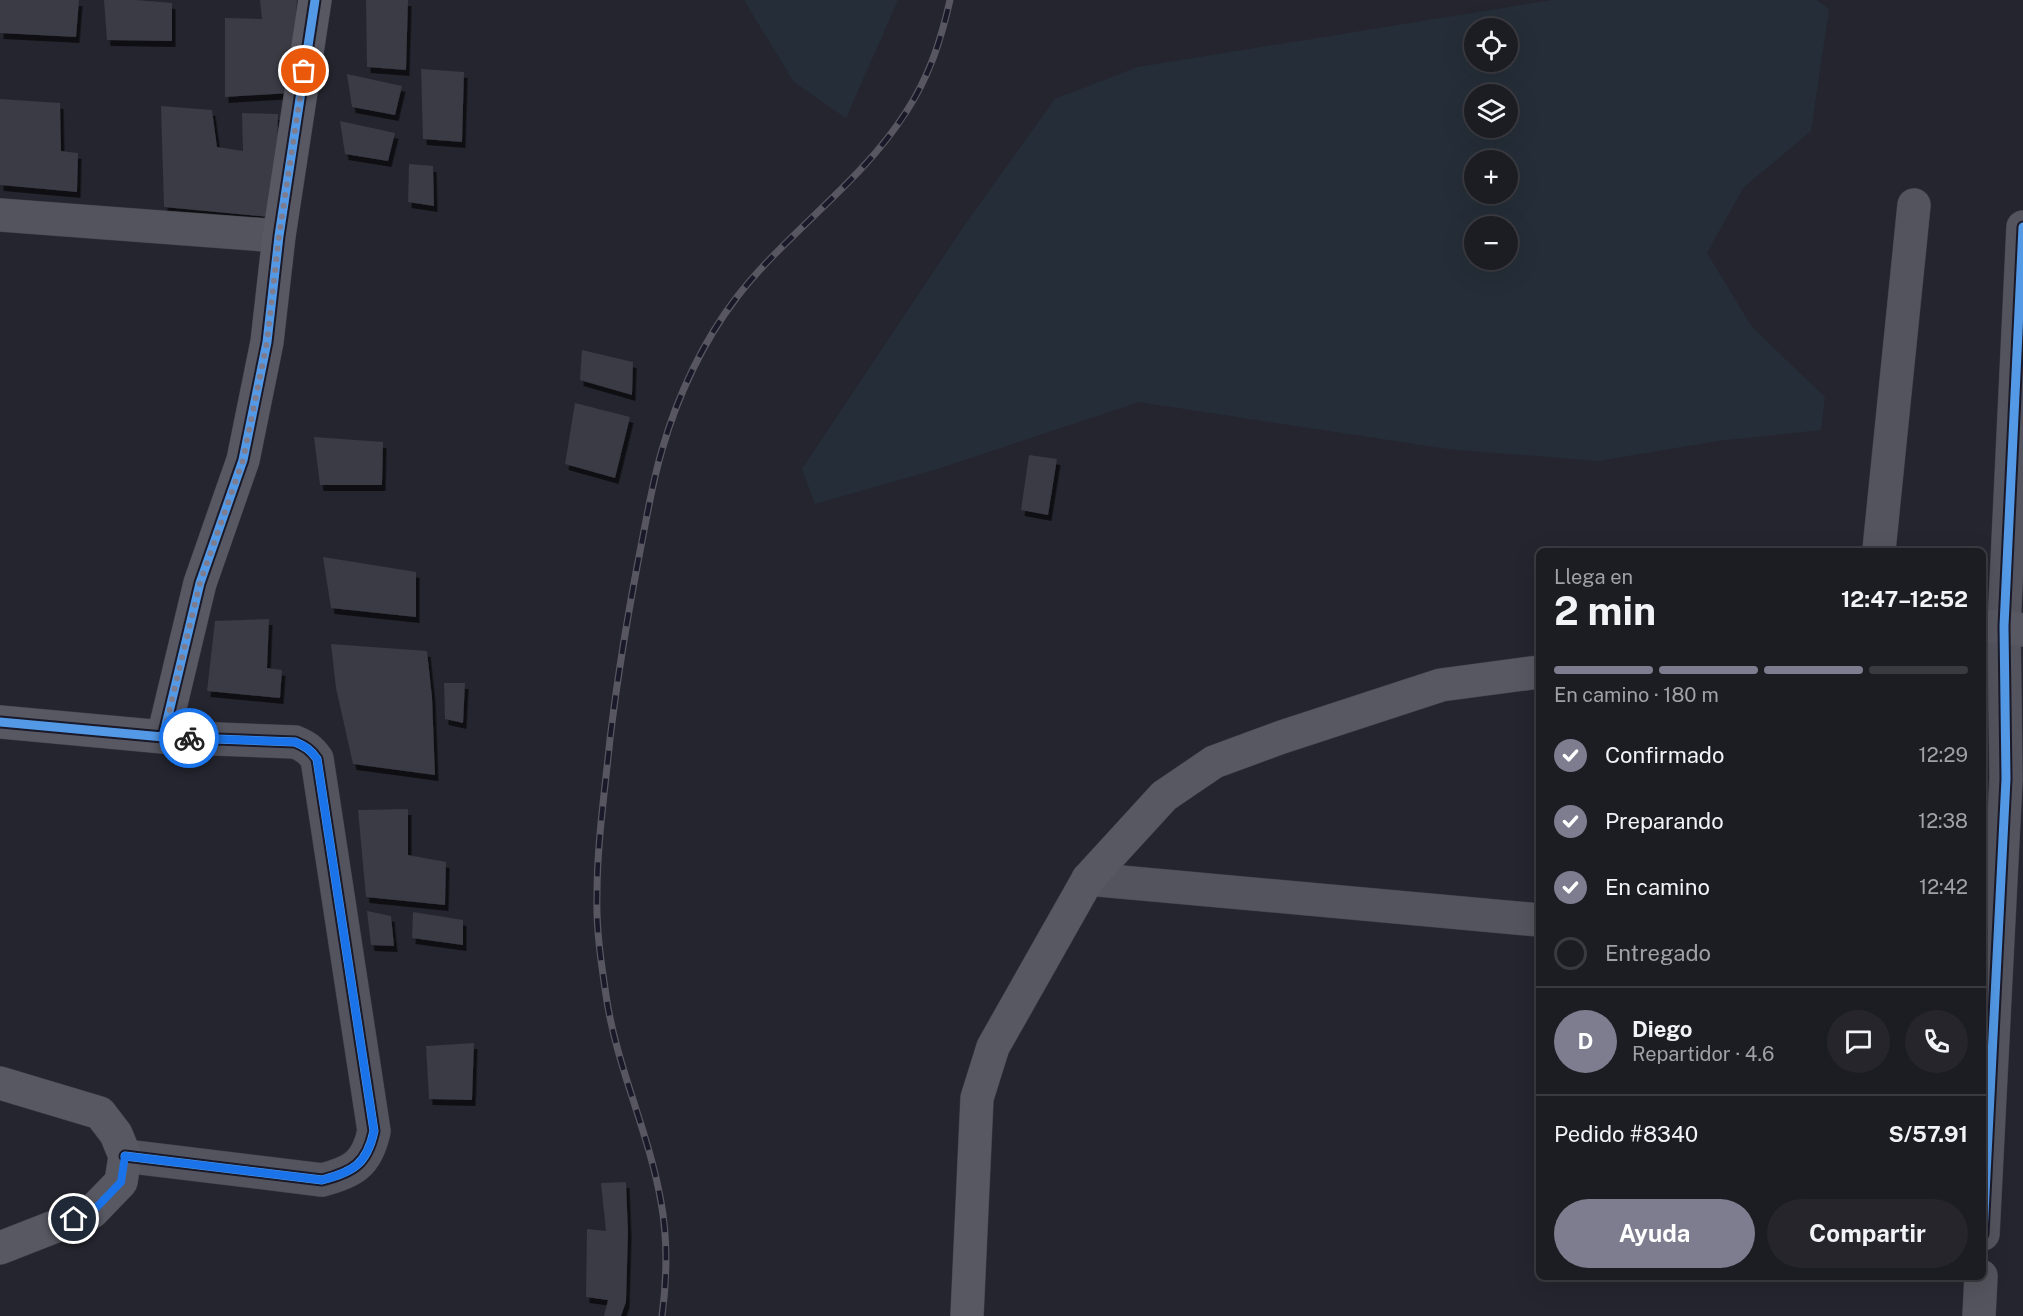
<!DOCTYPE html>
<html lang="es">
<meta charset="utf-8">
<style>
body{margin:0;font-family:"Public Sans",sans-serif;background:#25252b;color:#f1f3f6;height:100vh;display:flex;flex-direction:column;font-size:22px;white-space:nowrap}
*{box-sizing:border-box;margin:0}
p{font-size:20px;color:#a0a1a6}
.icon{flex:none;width:33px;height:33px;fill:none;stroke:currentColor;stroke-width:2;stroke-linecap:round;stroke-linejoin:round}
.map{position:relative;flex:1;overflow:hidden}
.drawer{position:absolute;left:1536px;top:548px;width:450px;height:732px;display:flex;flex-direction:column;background:#1c1c23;border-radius:9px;box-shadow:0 6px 24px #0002,0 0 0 2px #3a3a41}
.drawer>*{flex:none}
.controls{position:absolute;left:1464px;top:18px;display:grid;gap:12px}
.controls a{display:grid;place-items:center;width:54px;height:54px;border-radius:50%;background:#1c1c23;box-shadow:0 6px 24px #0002,0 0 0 2px #3a3a41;font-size:30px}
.pin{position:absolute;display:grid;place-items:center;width:51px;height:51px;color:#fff;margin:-26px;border:3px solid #fff;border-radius:50%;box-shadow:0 2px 6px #0007}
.courier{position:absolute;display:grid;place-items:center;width:60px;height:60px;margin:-30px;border:4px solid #1a73e8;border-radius:50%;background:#fff;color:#222;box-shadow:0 2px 8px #0007}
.head em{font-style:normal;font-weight:700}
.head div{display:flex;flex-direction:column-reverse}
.head{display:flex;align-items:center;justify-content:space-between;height:102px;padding:0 18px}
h1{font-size:39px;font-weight:700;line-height:45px}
.bar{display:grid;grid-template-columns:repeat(4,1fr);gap:9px 6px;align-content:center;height:72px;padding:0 18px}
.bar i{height:8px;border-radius:4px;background:#3a3a41}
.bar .current{background:#7e7d8f}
.bar p{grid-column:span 4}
.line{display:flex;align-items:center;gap:15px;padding:0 18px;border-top:2px solid #3a3a41}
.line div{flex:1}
.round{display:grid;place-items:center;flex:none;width:63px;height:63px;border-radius:32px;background:#25252b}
ol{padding:0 18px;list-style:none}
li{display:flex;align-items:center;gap:18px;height:66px}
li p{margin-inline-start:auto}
li .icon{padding:6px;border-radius:50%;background:#7e7d8f;color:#fff;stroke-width:4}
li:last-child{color:#a0a1a6}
li i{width:33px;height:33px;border:3px solid #3a3a41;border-radius:50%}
.button{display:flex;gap:12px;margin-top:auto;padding:12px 18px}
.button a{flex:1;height:69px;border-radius:36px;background:#7e7d8f;color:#fff;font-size:24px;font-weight:700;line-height:69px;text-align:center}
.button a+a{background:#25252b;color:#f1f3f6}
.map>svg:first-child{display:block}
.green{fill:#252e38;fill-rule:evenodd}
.building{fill:#3a3a45;filter:url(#shadow)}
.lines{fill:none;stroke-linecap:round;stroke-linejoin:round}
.street-casing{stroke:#42414a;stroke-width:34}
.secondary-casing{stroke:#403f49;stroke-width:34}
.street{stroke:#54545e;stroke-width:33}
.secondary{stroke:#585863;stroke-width:33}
.rail-casing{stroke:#585761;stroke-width:7}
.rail{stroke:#19192a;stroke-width:4.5;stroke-dasharray:14;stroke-linecap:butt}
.cycleway-casing{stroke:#19192a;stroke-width:13}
.cycleway{stroke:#5399e6;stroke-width:9}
.done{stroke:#7e7d8f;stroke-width:6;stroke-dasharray:0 10.8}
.route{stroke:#1a73e8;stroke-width:8}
</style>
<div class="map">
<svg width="2023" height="1316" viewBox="0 0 2023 1316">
<defs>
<filter id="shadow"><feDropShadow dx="3.5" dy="6" stdDeviation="0" flood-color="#0009"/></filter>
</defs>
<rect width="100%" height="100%" fill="#25252f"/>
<g class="green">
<polygon points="744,0 898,0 846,118 794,82"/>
<path d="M1552,0H1817L1829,9L1811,131L1743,188L1707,253L1752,327L1825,397L1821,430L1717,441L1598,461L1448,449L1139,402L934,470L815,504L802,469L966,223L1055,99L1138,67ZM1474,28H1508V62H1474ZM1474,94H1508V128H1474ZM1474,160H1508V194H1474ZM1474,226H1508V260H1474Z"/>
</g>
<g class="building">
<polygon points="0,0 79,0 76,37 0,33"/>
<polygon points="104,0 136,0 172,3 172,41 107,40"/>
<polygon points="260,0 297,0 291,93 225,97 225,18 262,19"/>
<polygon points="366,0 408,0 406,70 367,67"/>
<polygon points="421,69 464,72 462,142 423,139"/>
<polygon points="347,74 402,86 395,115 352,107"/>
<polygon points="0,99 60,103 61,151 78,153 77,192 0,185"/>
<polygon points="161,106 212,110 217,147 243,151 242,113 278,114 277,155 270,217 164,207"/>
<polygon points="340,121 395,133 388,161 345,154"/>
<polygon points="409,164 433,166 434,206 408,202"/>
<polygon points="582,350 633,362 632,395 580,380"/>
<polygon points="575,403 630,417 615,478 565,464"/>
<polygon points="314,437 383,442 382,485 320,485"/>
<polygon points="1029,455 1057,459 1048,515 1021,510"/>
<polygon points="323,557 416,572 416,617 331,608"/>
<polygon points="269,619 267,668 282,670 280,698 207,691 215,621"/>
<polygon points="331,644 427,651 432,697 435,775 353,764 336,688"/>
<polygon points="444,683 465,683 463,723 445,719"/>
<polygon points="408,809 408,855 446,862 445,905 366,897 358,810"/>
<polygon points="367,911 391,916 394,946 371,945"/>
<polygon points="413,912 463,920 463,945 412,938"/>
<polygon points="474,1043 472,1100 429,1099 426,1046"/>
<polygon points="626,1182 628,1232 626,1302 621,1316 604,1316 608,1300 586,1297 587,1229 606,1231 601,1183"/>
</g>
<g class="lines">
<defs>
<g id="street">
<polyline points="0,215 279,236"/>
<polyline points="1879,550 1914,205"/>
<polyline points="1088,879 1539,920"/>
<path d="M125,1156L322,1180C353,1172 367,1164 374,1131L317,759C311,750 305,746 295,742L163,737"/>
<polyline points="1983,1234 2006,779 2004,626 2023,227"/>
<polyline points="1979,1316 1981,1276"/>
</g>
<g id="secondary">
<polyline points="1983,627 2004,626 2023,630"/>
<polyline points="0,722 163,737 200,583 243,460 267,342 279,236 315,0"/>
<polyline points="0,1083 100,1113 116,1134 125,1156 121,1182 92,1212 0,1248"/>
<polyline points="967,1316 977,1098 993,1047 1088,879 1164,796 1214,762 1282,737 1441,685 1539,672"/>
</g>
</defs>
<use href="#street" class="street-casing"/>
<use href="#secondary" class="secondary-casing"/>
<use href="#street" class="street"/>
<use href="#secondary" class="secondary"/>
<defs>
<path id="rail" d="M662,1316C667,1278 668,1240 661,1202C649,1132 616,1066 606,995C601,962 596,929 597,895C597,843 605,790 610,739C618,672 629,607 642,541C648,511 653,480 662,450C677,397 703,341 737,297C788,231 861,183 906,112C929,77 941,40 950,0"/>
</defs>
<use href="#rail" class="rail-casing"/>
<use href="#rail" class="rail"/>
<defs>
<g id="cycleway">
<path d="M0,722L163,737L295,742C305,746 311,750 317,759L374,1131C367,1164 353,1172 322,1180L125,1156"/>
<polyline points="163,737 200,583 243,460 267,342 279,236 315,0"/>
<polyline points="1983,1234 2006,779 2004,626 2023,227"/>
</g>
</defs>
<use href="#cycleway" class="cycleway-casing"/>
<use href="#cycleway" class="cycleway"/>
</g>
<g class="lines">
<polyline class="done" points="189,738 163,737 200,583 243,460 267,342 279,236 304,71"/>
<path class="route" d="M74,1219L92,1212L121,1182L125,1156L322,1180C353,1172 367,1164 374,1131L317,759C311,750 305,746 295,742L189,738"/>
</g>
</svg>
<div class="controls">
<a><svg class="icon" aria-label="locate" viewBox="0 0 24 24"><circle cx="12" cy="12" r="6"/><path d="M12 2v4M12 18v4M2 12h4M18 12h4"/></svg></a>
<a><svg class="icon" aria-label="layers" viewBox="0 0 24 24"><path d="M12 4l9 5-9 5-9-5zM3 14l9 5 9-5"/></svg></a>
<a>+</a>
<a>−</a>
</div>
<div class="pin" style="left:304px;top:71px;background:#ea580c"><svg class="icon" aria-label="bag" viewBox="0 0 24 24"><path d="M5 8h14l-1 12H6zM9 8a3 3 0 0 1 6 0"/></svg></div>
<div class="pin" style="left:74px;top:1219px;background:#1f2937"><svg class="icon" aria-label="home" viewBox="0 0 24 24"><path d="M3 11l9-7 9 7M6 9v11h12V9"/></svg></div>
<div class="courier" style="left:189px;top:738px"><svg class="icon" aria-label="bike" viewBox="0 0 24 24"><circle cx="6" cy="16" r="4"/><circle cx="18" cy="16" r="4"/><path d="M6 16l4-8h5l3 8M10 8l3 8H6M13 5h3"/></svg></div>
<section class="drawer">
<div class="head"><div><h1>2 min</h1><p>Llega en</p></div><em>12:47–12:52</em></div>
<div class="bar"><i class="current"></i><i class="current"></i><i class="current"></i><i></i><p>En camino · 180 m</p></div>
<ol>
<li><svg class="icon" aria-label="check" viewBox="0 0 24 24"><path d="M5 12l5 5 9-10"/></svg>Confirmado<p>12:29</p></li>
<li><svg class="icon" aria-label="check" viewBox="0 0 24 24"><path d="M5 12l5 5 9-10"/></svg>Preparando<p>12:38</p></li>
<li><svg class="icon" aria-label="check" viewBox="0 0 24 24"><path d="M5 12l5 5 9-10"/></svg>En camino<p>12:42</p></li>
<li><i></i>Entregado</li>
</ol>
<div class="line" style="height:108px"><b class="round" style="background:#7e7d8f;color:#fff">D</b><div><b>Diego</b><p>Repartidor · 4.6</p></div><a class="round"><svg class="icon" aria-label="chat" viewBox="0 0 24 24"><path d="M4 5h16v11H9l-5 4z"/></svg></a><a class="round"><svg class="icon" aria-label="phone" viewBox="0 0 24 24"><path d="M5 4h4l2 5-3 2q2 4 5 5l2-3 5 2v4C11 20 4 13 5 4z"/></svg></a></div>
<div class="line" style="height:78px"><div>Pedido #8340</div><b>S/57.91</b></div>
<div class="button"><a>Ayuda</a><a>Compartir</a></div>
</section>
</div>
